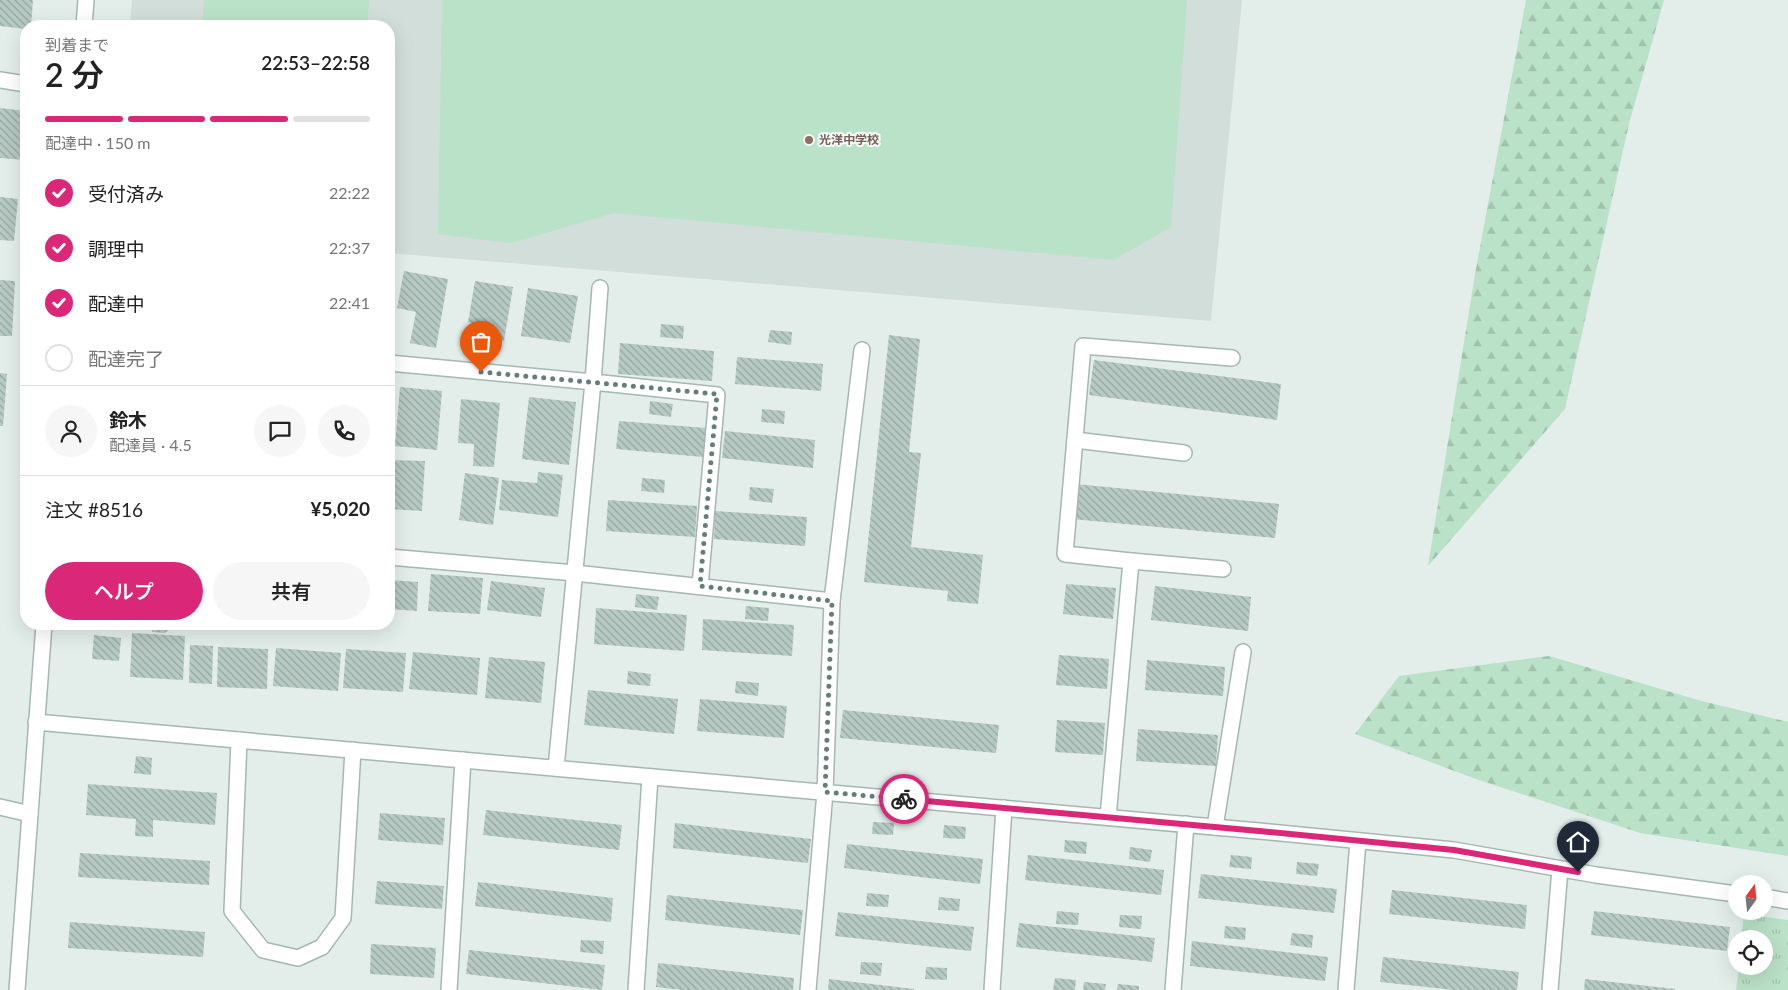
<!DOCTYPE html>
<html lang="ja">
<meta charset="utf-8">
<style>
body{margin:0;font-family:Lato,"Noto Sans JP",sans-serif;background:#f6f6f6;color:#222;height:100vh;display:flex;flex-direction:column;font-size:19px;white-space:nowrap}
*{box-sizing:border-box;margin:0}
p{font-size:16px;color:#767676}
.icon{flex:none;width:28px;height:28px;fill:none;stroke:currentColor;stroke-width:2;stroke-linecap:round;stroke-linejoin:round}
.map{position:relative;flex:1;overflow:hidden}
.side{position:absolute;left:20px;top:20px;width:375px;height:610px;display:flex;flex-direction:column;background:#fff;border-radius:20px;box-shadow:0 5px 20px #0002}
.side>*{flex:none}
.needle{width:32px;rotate:15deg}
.fabs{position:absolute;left:1728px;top:875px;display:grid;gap:10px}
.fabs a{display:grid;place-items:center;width:45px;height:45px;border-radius:50%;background:#fff;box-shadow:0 5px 20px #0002;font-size:25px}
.pin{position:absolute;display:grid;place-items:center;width:42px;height:42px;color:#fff;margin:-51px -21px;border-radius:50% 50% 50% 0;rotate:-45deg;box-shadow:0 0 5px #0007}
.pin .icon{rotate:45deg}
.courier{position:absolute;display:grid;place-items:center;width:50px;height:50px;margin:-25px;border:4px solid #db2777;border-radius:50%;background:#fff;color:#222;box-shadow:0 1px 6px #0007}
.summary em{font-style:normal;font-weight:600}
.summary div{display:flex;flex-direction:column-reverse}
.summary{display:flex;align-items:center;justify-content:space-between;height:85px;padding:0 25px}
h1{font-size:32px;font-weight:600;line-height:38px}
.bar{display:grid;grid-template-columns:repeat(4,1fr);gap:8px 5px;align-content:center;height:60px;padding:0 25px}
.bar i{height:6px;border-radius:4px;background:#e0e0e0}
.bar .current{background:#db2777}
.bar p{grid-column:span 4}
.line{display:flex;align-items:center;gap:12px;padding:0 25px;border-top:1px solid #e0e0e0}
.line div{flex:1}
.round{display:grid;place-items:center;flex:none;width:52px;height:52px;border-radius:26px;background:#f6f6f6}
ol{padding:0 25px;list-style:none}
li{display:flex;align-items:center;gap:15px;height:55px}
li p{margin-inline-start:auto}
li .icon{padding:5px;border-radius:50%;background:#db2777;color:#fff;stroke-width:4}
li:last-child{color:#767676}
li i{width:28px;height:28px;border:2px solid #e0e0e0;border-radius:50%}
.button{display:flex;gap:10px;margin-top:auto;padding:10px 25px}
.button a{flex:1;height:58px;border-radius:30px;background:#db2777;color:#fff;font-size:20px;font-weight:600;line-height:58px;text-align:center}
.button a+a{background:#f6f6f6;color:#222}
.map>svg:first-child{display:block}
.built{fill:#d1ded9}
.grass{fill:url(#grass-tufts)}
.forest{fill:url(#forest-firs)}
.pitch{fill:#bae2c8}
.building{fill:url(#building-back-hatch)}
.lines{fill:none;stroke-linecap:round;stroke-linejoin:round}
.minor-casing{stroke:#a5b7b2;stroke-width:18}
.minor{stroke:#fff;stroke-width:15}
.done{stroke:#647e79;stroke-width:5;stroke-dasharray:0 9}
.route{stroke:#db2777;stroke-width:6}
.education-dot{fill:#8d6e63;stroke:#f4faf8;stroke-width:2}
.labels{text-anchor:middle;stroke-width:4;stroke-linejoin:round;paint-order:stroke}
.education-label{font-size:12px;font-weight:bold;fill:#785e54;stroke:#f4faf8;text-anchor:start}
</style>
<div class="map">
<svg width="1788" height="990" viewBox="0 0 1788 990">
<defs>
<pattern id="grass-tufts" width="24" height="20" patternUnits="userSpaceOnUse" patternTransform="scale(1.25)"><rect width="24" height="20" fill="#bae2c8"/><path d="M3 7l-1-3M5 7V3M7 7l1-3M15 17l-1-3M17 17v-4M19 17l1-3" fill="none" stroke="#a0c3ad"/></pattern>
<pattern id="forest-firs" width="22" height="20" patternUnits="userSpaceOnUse" patternTransform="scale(1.25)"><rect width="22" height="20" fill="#bae2c8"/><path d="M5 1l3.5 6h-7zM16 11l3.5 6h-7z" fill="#a0c3ad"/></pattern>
<pattern id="building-back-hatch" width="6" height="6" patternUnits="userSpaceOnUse" patternTransform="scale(1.25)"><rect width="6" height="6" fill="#b8cac4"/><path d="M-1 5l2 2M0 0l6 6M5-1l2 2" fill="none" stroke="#95a6a0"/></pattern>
</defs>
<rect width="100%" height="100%" fill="#e3eeea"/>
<polygon class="built" points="132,0 1242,0 1211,321 389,253 389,26 130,26"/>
<polygon class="grass" points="1744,914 1788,920 1788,990 1736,990 1739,966 1764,966 1764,939 1741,939"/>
<g class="forest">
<polygon points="1526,0 1664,0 1629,124 1565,409 1428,566 1475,274"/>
<polygon points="1549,656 1698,700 1788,722 1788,856 1640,833 1476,779 1355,734 1399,676"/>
</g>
<g class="pitch">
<polygon points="204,0 369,0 367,26 202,26"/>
<polygon points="442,0 1187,0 1171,227 1114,260 614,213 511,243 438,234"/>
</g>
<g class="building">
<polygon points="0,0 33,0 31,26 26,26 26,29 0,26"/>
<polygon points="0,108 26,111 26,160 0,158"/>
<polygon points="0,197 18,199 14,241 0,240"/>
<polygon points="404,271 448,279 436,348 410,343 416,312 397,308"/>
<polygon points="0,280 15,281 12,336 0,336"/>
<polygon points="475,281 513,287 504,341 474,336 476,324 468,322"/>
<polygon points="528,288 578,296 570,343 521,336"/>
<polygon points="661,324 684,326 683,339 660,337"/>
<polygon points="770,330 792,332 791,345 768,342"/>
<polygon points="889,335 920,339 909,452 921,453 911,547 983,555 978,604 947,601 948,591 864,582"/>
<polygon points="620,343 714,351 712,381 618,374"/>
<polygon points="737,357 823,364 821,391 735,384"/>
<polygon points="1094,360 1281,384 1277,420 1089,395"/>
<polygon points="0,373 7,374 3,426 0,426"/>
<polygon points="389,384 392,384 390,406 389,406"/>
<polygon points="400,387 442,391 437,450 395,446"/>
<polygon points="529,397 576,402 569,465 522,459"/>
<polygon points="461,399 500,403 494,467 473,466 474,444 458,443"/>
<polygon points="650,401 673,404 671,417 649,414"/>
<polygon points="762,409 785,411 784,424 761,422"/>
<polygon points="619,421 706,428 703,457 616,449"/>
<polygon points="725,431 815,440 813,468 722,458"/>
<polygon points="389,460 425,461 422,511 389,509"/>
<polygon points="538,472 563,475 558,517 499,510 502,480 537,483"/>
<polygon points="465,473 499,478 493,525 459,520"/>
<polygon points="642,478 665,480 664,493 641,491"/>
<polygon points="1076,484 1279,504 1275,538 1072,519"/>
<polygon points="750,487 774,489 772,503 749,500"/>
<polygon points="608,500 697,506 695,537 606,531"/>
<polygon points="715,511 807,517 805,546 714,539"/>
<polygon points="431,574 483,578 480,614 428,611"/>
<polygon points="389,580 418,582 417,611 389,609"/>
<polygon points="491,581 545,588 541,617 487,610"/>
<polygon points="1066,584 1116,588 1113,619 1063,614"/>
<polygon points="1155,586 1251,597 1248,631 1151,620"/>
<polygon points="636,594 659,597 657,610 635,607"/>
<polygon points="746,606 769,608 768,621 745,619"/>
<polygon points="596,608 687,615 684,651 594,644"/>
<polygon points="703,619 794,625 792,656 702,650"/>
<polygon points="152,624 176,624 165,633 152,632"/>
<polygon points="292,624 353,624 352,628 292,626"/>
<polygon points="132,633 185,636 183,680 130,677"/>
<polygon points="94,635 121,638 119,661 92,659"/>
<polygon points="190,645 213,646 212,684 189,683"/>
<polygon points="218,647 268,649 267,689 217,687"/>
<polygon points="276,648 341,653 338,691 273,686"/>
<polygon points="346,649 406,653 403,692 343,688"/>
<polygon points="413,652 480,658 477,695 409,689"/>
<polygon points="1059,655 1109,659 1107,689 1056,685"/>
<polygon points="489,657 545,662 541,703 485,698"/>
<polygon points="1147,660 1225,667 1223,696 1145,690"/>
<polygon points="628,671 651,674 650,686 627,684"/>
<polygon points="736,681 759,683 758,696 735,693"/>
<polygon points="588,690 678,699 674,734 584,725"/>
<polygon points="700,699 787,706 784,738 697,731"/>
<polygon points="843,710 999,725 996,753 840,738"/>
<polygon points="1057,720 1105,723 1103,755 1055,752"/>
<polygon points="1138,729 1218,735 1216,766 1136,761"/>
<polygon points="136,756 152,758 151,775 134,773"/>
<polygon points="88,784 217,793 215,825 153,820 153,837 135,836 136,819 86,815"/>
<polygon points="486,810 622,825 619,850 483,835"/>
<polygon points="380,813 445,818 443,845 378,840"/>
<polygon points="873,822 894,823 893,835 872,834"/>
<polygon points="675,823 811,839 808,863 673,848"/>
<polygon points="944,825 966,827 965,839 943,838"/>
<polygon points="1065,840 1087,842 1086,854 1064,852"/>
<polygon points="847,844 983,859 980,884 844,868"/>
<polygon points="1130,847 1152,850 1150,862 1129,859"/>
<polygon points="80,853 210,861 209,885 78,877"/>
<polygon points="1028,855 1164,870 1161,895 1025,880"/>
<polygon points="1231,855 1252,857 1251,869 1229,867"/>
<polygon points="1297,862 1319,864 1317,876 1296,874"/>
<polygon points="1201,874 1337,889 1334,913 1198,898"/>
<polygon points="377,881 444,886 442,909 375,904"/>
<polygon points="478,882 613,898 611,922 475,906"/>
<polygon points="1392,890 1527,905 1525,929 1389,914"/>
<polygon points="867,893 889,895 888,907 866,906"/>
<polygon points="667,895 803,910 800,935 665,920"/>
<polygon points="939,897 960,899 959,911 938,910"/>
<polygon points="1057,911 1079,913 1078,925 1056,924"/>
<polygon points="1594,911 1730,927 1727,951 1591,935"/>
<polygon points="838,912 974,927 971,951 835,936"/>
<polygon points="1120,915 1142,916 1141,929 1119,927"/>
<polygon points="70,922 205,932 203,957 68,948"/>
<polygon points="1019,923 1155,938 1152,962 1016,947"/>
<polygon points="1225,926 1246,928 1245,940 1224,938"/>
<polygon points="1292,933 1313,935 1312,948 1290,945"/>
<polygon points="581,940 604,941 603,954 580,952"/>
<polygon points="1192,941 1328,957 1325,981 1190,966"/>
<polygon points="371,944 436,948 434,978 370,974"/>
<polygon points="469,950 605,965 602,990 466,974"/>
<polygon points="1383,957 1519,972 1517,990 1454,990 1380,982"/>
<polygon points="861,962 882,963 881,976 860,974"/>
<polygon points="658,963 794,978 793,990 682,990 656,987"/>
<polygon points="926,967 947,968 947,980 925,979"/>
<polygon points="1055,978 1076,980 1075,990 1053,990"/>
<polygon points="829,979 914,989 914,990 828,990"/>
<polygon points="1585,979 1675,989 1675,990 1584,990"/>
<polygon points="1084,982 1106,984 1105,990 1083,990"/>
<polygon points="1118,984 1139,986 1139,990 1117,990"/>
</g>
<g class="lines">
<defs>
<g id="minor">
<polyline points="84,26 86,0"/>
<polyline points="0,80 26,84"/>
<polyline points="600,288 593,382 717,395 700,586"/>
<polyline points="389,363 593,382 556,768"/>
<polyline points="1075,440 1184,453"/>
<polyline points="389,557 575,573 832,601"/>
<polyline points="1131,561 1223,569"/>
<polyline points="36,722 1259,831 1454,850 1596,875 1736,894"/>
<polyline points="239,740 232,911 263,950 298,958 322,947 343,918 353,750"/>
<polyline points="0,807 30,814"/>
<polyline points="1108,817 1131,561 1065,554 1083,346 1232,358"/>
<polyline points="1215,827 1243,652"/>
<polyline points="1764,897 1788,901"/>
<polyline points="17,990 44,624"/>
<polyline points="449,990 463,760"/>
<polyline points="636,990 650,777"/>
<polyline points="808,990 825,792 832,601 862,350"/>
<polyline points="992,990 1004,808"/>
<polyline points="1173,990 1186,824"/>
<polyline points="1346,990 1358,841"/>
<polyline points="1550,990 1560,869"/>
</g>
</defs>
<use href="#minor" class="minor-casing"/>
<use href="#minor" class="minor"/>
</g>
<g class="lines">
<polyline class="done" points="481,372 717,394 700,586 832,601 825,792 904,799"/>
<polyline class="route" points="904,799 1259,831 1454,850 1578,872"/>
</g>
<circle class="education-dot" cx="809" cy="140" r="5"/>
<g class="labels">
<g class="education-label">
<text x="819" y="144">光洋中学校</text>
</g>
</g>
</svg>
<div class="fabs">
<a><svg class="needle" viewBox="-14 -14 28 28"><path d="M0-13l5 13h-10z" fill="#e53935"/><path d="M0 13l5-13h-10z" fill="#767676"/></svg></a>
<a><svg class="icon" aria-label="locate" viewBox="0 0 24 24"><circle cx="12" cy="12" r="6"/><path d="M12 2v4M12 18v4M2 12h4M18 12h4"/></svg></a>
</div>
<div class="pin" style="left:481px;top:372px;background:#ea580c"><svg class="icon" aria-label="bag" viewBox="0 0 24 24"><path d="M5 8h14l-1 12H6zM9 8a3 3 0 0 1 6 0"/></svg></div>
<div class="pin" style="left:1578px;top:872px;background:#1f2937"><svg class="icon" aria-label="home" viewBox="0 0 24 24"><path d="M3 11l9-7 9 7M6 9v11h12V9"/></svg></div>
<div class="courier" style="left:904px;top:799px"><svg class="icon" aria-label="bike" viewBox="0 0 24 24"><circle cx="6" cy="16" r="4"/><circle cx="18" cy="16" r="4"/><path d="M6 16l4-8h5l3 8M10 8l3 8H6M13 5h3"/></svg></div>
<section class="side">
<div class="summary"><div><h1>2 分</h1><p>到着まで</p></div><em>22:53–22:58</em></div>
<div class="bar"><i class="current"></i><i class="current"></i><i class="current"></i><i></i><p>配達中 · 150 m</p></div>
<ol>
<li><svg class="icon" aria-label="check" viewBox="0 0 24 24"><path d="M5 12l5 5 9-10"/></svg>受付済み<p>22:22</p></li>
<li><svg class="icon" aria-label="check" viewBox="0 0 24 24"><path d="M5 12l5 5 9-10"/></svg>調理中<p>22:37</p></li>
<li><svg class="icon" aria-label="check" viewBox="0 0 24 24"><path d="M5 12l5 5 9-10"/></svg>配達中<p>22:41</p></li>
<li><i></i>配達完了</li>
</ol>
<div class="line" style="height:90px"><a class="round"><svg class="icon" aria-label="person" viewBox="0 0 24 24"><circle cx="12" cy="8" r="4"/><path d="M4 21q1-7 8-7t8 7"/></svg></a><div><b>鈴木</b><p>配達員 · 4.5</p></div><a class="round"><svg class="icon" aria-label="chat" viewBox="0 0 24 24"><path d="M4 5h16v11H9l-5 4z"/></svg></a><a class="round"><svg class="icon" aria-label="phone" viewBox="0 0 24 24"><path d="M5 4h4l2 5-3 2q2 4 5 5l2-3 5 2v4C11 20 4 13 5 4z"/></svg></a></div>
<div class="line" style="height:65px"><div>注文 #8516</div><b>¥5,020</b></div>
<div class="button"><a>ヘルプ</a><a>共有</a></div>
</section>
</div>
